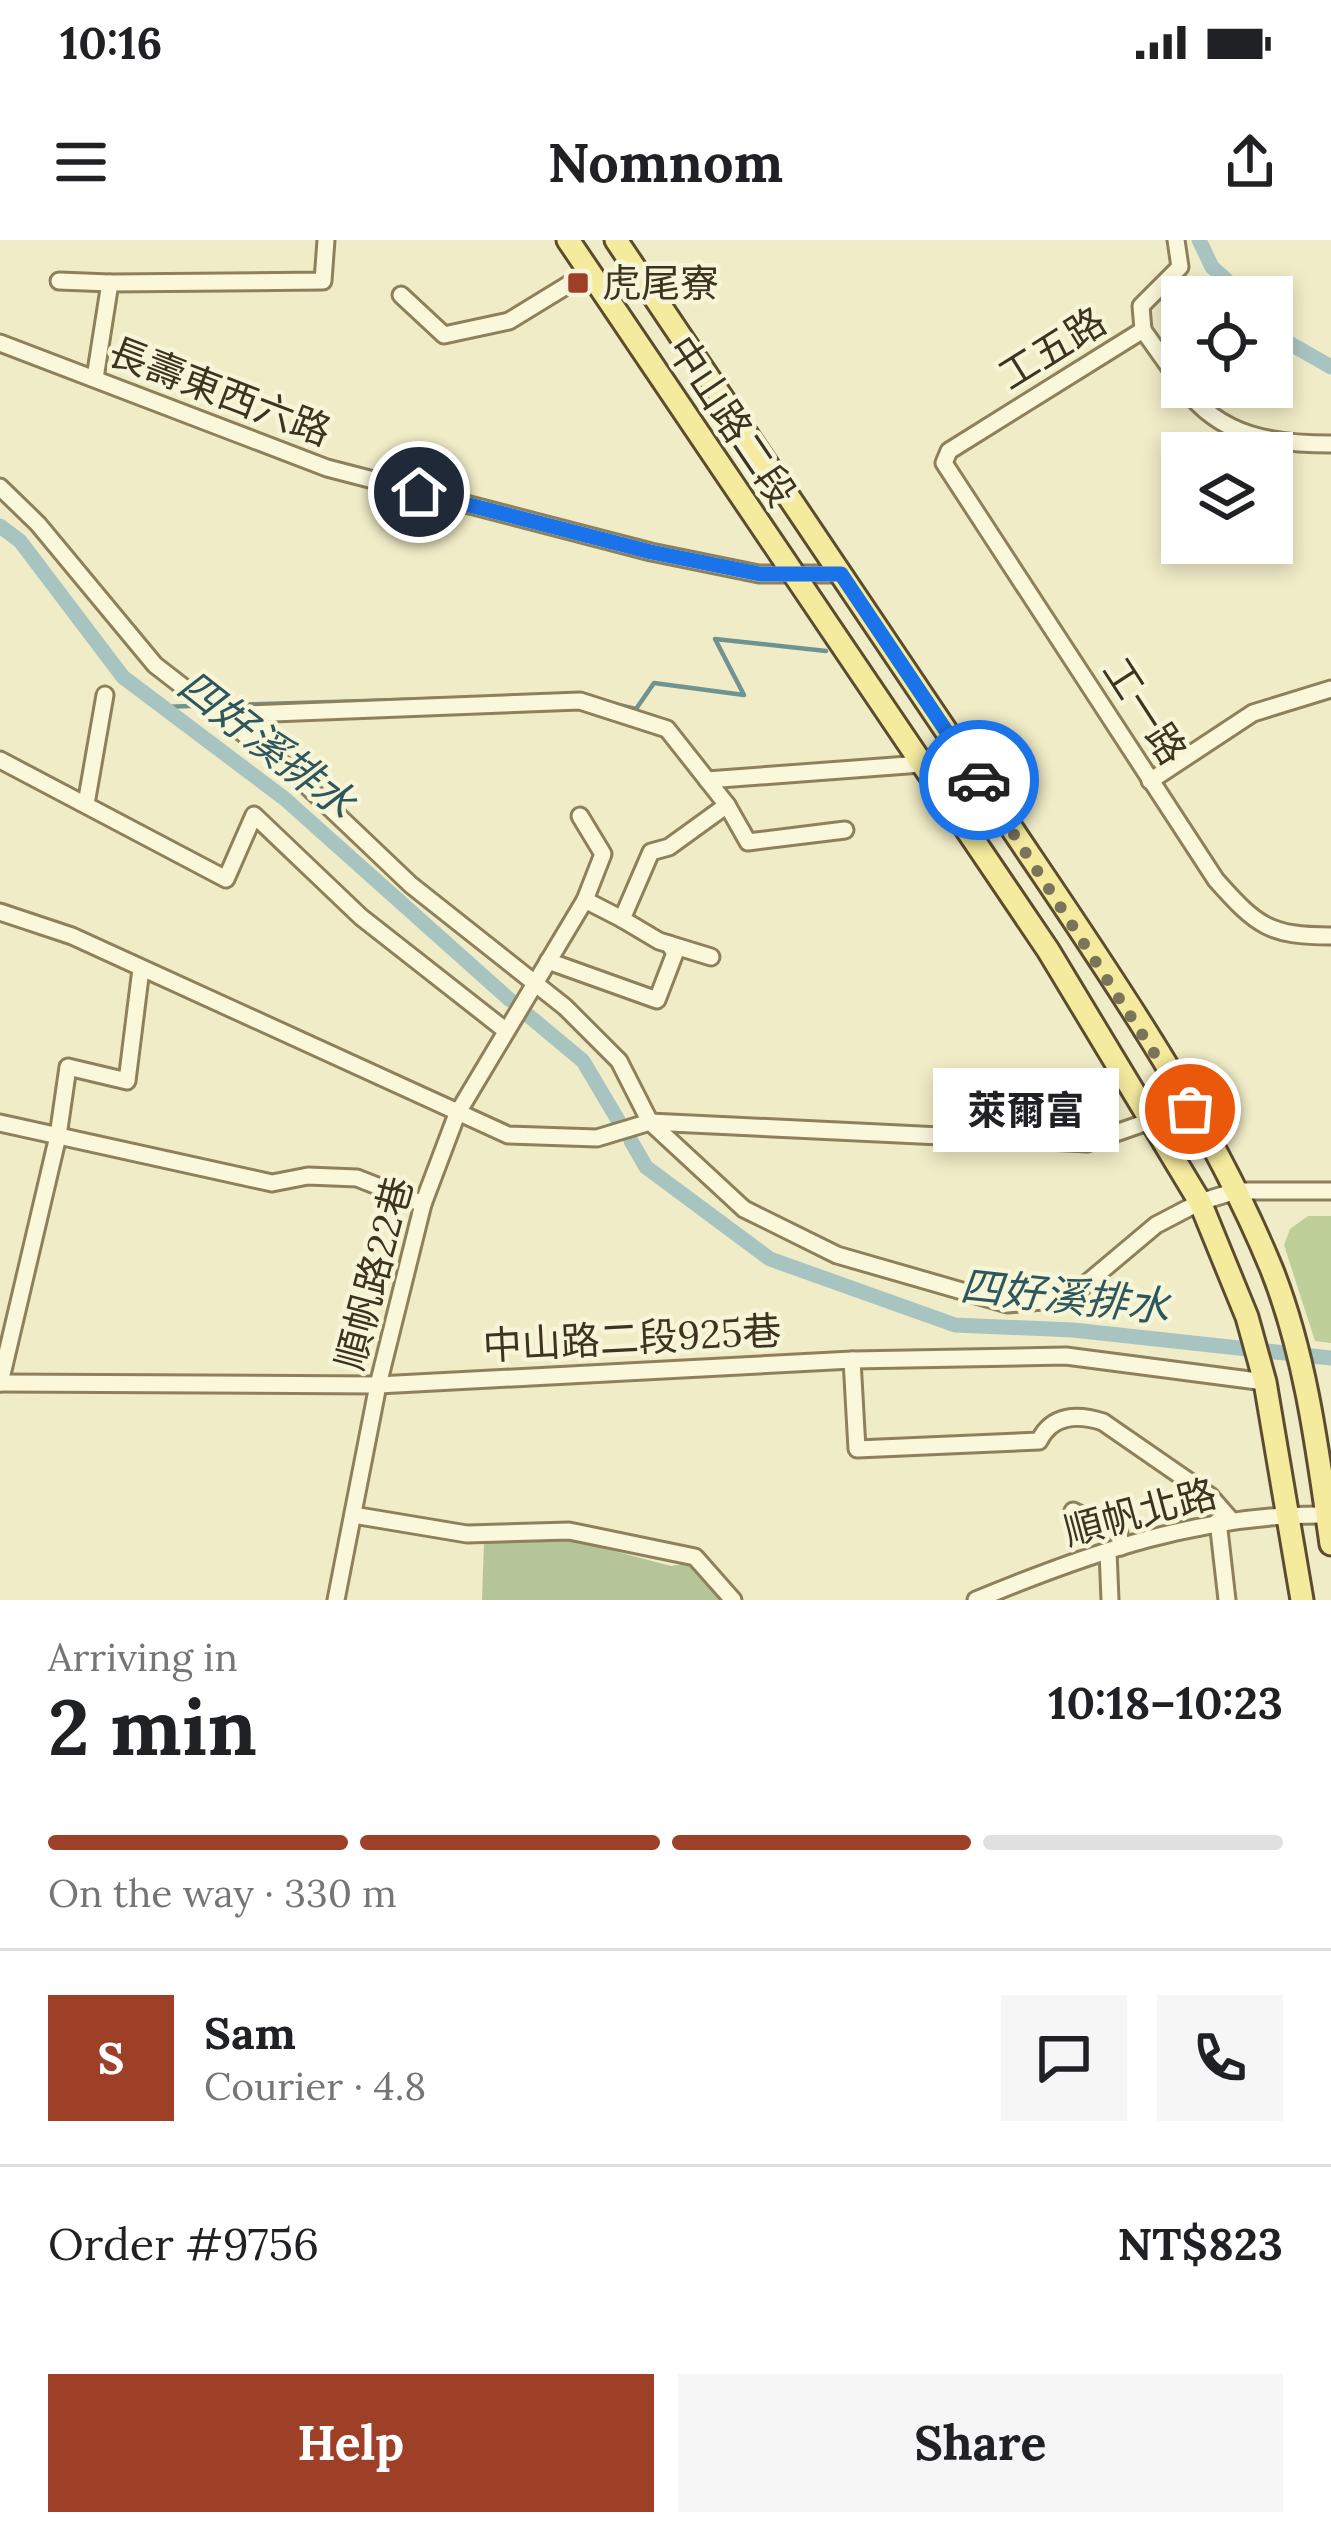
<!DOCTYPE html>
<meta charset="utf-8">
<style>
body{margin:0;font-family:Lora,"Noto Sans TC",serif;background:#f6f6f6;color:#202124;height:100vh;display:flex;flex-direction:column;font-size:45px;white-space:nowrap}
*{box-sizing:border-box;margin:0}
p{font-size:39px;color:#757577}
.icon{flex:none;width:66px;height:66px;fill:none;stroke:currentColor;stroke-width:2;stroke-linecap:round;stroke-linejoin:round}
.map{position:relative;height:1360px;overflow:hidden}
.panel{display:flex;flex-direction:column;background:#fff;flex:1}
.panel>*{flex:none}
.tools{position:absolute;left:1161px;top:36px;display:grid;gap:24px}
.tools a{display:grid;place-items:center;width:132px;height:132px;border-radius:0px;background:#fff;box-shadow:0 6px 18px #0003;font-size:60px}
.pin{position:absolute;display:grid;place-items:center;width:102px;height:102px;color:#fff;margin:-51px;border:6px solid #fff;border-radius:50%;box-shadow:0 3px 12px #0007}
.courier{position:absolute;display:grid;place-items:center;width:120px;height:120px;margin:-60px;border:9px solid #1a73e8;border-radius:50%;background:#fff;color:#222;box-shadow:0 3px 15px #0007}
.bubble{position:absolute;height:84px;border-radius:0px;background:#fff;box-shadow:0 6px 18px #0003;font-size:39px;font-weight:700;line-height:84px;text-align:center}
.overview em{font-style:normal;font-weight:700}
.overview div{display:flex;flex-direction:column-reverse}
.overview{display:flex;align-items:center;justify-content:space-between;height:204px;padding:0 48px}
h1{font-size:78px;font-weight:700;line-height:90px}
.bar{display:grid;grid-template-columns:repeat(4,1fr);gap:18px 12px;align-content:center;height:144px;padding:0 48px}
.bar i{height:15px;border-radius:9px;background:#e0e0e0}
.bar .selected{background:#9e4028}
.bar p{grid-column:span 4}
.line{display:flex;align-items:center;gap:30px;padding:0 48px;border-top:3px solid #e0e0e0}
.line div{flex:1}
.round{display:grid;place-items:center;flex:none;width:126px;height:126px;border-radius:0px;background:#f6f6f6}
.button{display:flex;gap:24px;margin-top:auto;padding:24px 48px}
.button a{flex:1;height:138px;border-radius:0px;background:#9e4028;color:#fff;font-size:48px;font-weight:700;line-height:138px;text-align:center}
.button a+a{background:#f6f6f6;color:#202124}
.status{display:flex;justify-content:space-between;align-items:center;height:84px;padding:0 60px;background:#fff;direction:ltr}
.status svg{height:33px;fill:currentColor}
header{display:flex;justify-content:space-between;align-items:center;height:156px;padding:0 48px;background:#fff;font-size:54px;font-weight:700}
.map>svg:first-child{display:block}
.green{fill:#becf9a}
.cemetery{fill:#b6c499}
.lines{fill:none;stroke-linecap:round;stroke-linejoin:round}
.stream{stroke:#6e9391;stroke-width:4.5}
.canal{stroke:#a8c4c1;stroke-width:15}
.minor-casing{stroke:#8d805b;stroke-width:21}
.major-casing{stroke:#5b4c2f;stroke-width:27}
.minor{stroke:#faf7db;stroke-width:15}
.major{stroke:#f4eb9e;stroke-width:21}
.done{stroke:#7c745a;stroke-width:12;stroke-dasharray:0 21.6}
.route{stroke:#1a73e8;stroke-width:15}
.poi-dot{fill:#9e4028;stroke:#f7f5d7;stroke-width:4.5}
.labels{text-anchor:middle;stroke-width:9;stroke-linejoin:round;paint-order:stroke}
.poi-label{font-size:39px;fill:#3d331f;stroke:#f7f5d7;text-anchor:start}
.street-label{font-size:39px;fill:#3d331f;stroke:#f7f5d7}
.water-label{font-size:42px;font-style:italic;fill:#2e565d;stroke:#f7f5d7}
</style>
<div class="status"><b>10:16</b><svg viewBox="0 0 49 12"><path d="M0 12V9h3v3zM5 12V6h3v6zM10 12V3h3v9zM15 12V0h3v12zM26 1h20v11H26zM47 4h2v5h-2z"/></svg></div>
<header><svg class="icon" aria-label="menu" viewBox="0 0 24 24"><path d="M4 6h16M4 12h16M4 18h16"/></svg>Nomnom<svg class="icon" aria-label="share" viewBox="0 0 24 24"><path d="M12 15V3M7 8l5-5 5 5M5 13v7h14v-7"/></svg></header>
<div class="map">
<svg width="1331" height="1360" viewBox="0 0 1331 1360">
<rect width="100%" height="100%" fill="#f0ecc7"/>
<polygon class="green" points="1308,976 1331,976 1331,1103 1315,1101 1284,1005 1290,989"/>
<polygon class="cemetery" points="572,1300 671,1326 690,1323 723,1360 482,1360 484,1301"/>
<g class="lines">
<g class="stream">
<polyline points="610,463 636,469 654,443 744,455 715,399 826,411"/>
<polyline points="224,465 575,455"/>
<polyline points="163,467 191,466"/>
</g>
<g class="canal">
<polyline points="1199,0 1212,27 1245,57"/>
<polyline points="1272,87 1282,99 1331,127"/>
<polyline points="0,286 20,301 123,437 285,559 510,760"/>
<polyline points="529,776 583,821 618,880"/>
<polyline points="631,901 646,927 770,1019 955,1085 1073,1090 1331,1118"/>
</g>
<defs>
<g id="minor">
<polyline points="59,41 110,43"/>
<polyline points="401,55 444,95 509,81 589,32"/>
<polyline points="1143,90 1141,66 1180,27 1176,0"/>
<polyline points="0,103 327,228 651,312 759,334 841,334"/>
<polyline points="95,138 110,43 323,41 326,0"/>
<path d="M1182,145L1143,90L949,211L944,223L1216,640C1257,686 1269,696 1331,696"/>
<path d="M1184,147C1220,197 1273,204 1331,204"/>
<polyline points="0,247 38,284 155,425 288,528 411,645 565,767 619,821 650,882 744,969 837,1015 1007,1064 1068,1059 1156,985 1200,962 1236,951 1331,951"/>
<polyline points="219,475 580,461 667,489 727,565 748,602 845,590"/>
<polyline points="0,520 226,639 254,575 361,677 505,790"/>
<polyline points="707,540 921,524"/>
<polyline points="1150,541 1253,473 1331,449"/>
<polyline points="86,564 105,455"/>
<polyline points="580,576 603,614 585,660"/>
<polyline points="0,672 72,696 508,895 597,898 650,882 1087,903 1153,880"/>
<polyline points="622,679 659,701 711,717"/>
<polyline points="548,721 657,760 675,713 669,704"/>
<polyline points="0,883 272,943 308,936 357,938 423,964"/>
<path d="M852,1120L857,1209L1039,1201C1052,1174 1078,1174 1103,1182L1210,1256L1230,1279"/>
<polyline points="0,1143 378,1145 852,1120 1066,1116 1265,1142"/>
<polyline points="0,1143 58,896 68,827 127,841 141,729"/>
<polyline points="1073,1271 1119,1293 1121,1307"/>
<polyline points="353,1275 467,1294 569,1291 695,1317 733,1360"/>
<polyline points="1218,1281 1227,1360"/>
<polyline points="1108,1311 1110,1360"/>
<polyline points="336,1360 378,1145 423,964 457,874 585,660 622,679 651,612 669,607 727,565"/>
<path d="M976,1360C1089,1313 1203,1273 1327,1275"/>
</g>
<g id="major">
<polyline points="568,0 1048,710 1200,962 1247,1077 1265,1142 1302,1360"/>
<path d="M616,0C744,190 872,380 1000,571C1098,717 1205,867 1272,1030C1306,1116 1318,1213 1331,1304"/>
</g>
</defs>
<use href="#minor" class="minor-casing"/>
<use href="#major" class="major-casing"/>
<use href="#minor" class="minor"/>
<use href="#major" class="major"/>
</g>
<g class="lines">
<polyline class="done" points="979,540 1190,869"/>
<polyline class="route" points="419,252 651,312 760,334 841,334 979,540"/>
</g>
<rect class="poi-dot" x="566" y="31" width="24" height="24" rx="6"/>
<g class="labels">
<g class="poi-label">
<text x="602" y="57">虎尾寮</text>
</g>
<g class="street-label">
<text transform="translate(1052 108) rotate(-32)" y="14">工五路</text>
<text transform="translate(220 151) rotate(21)" y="14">長壽東西六路</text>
<text transform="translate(732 181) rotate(56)" y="14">中山路二段</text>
<text transform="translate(1145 471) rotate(57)" y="14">工一路</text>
<text transform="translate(374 1033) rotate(-75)" y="14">順帆路22巷</text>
<text transform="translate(632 1098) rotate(-3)" y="14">中山路二段925巷</text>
<text transform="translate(1140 1272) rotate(-15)" y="14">順帆北路</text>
</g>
<g class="water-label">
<text transform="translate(267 504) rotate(38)" y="15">四好溪排水</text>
<text transform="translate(1065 1056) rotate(6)" y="15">四好溪排水</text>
</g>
</g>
</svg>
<div class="tools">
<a><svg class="icon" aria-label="locate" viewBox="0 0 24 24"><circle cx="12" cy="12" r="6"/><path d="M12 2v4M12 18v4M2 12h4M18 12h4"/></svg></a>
<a><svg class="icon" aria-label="layers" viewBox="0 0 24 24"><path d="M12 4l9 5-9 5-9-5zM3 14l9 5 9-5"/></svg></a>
</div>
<div class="pin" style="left:1190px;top:869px;background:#ea580c"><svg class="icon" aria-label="bag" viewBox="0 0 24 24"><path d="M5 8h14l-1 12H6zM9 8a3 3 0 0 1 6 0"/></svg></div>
<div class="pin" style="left:419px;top:252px;background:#1f2937"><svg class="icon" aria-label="home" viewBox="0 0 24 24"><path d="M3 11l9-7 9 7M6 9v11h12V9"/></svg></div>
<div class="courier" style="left:979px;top:540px"><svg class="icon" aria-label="car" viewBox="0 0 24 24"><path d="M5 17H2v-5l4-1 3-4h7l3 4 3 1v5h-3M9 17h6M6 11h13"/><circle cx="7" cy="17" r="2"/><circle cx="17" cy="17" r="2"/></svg></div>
<div class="bubble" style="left:933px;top:828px;width:186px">萊爾富</div>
</div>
<section class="panel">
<div class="overview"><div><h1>2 min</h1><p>Arriving in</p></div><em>10:18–10:23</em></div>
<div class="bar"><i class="selected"></i><i class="selected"></i><i class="selected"></i><i></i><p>On the way · 330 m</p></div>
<div class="line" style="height:216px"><b class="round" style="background:#9e4028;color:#fff">S</b><div><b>Sam</b><p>Courier · 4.8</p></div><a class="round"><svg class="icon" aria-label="chat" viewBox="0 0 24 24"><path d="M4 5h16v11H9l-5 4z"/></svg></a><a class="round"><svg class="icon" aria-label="phone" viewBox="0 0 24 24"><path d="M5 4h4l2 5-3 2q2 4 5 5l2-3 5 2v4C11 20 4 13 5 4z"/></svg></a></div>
<div class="line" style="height:156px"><div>Order #9756</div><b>NT$823</b></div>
<div class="button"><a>Help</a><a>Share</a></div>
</section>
